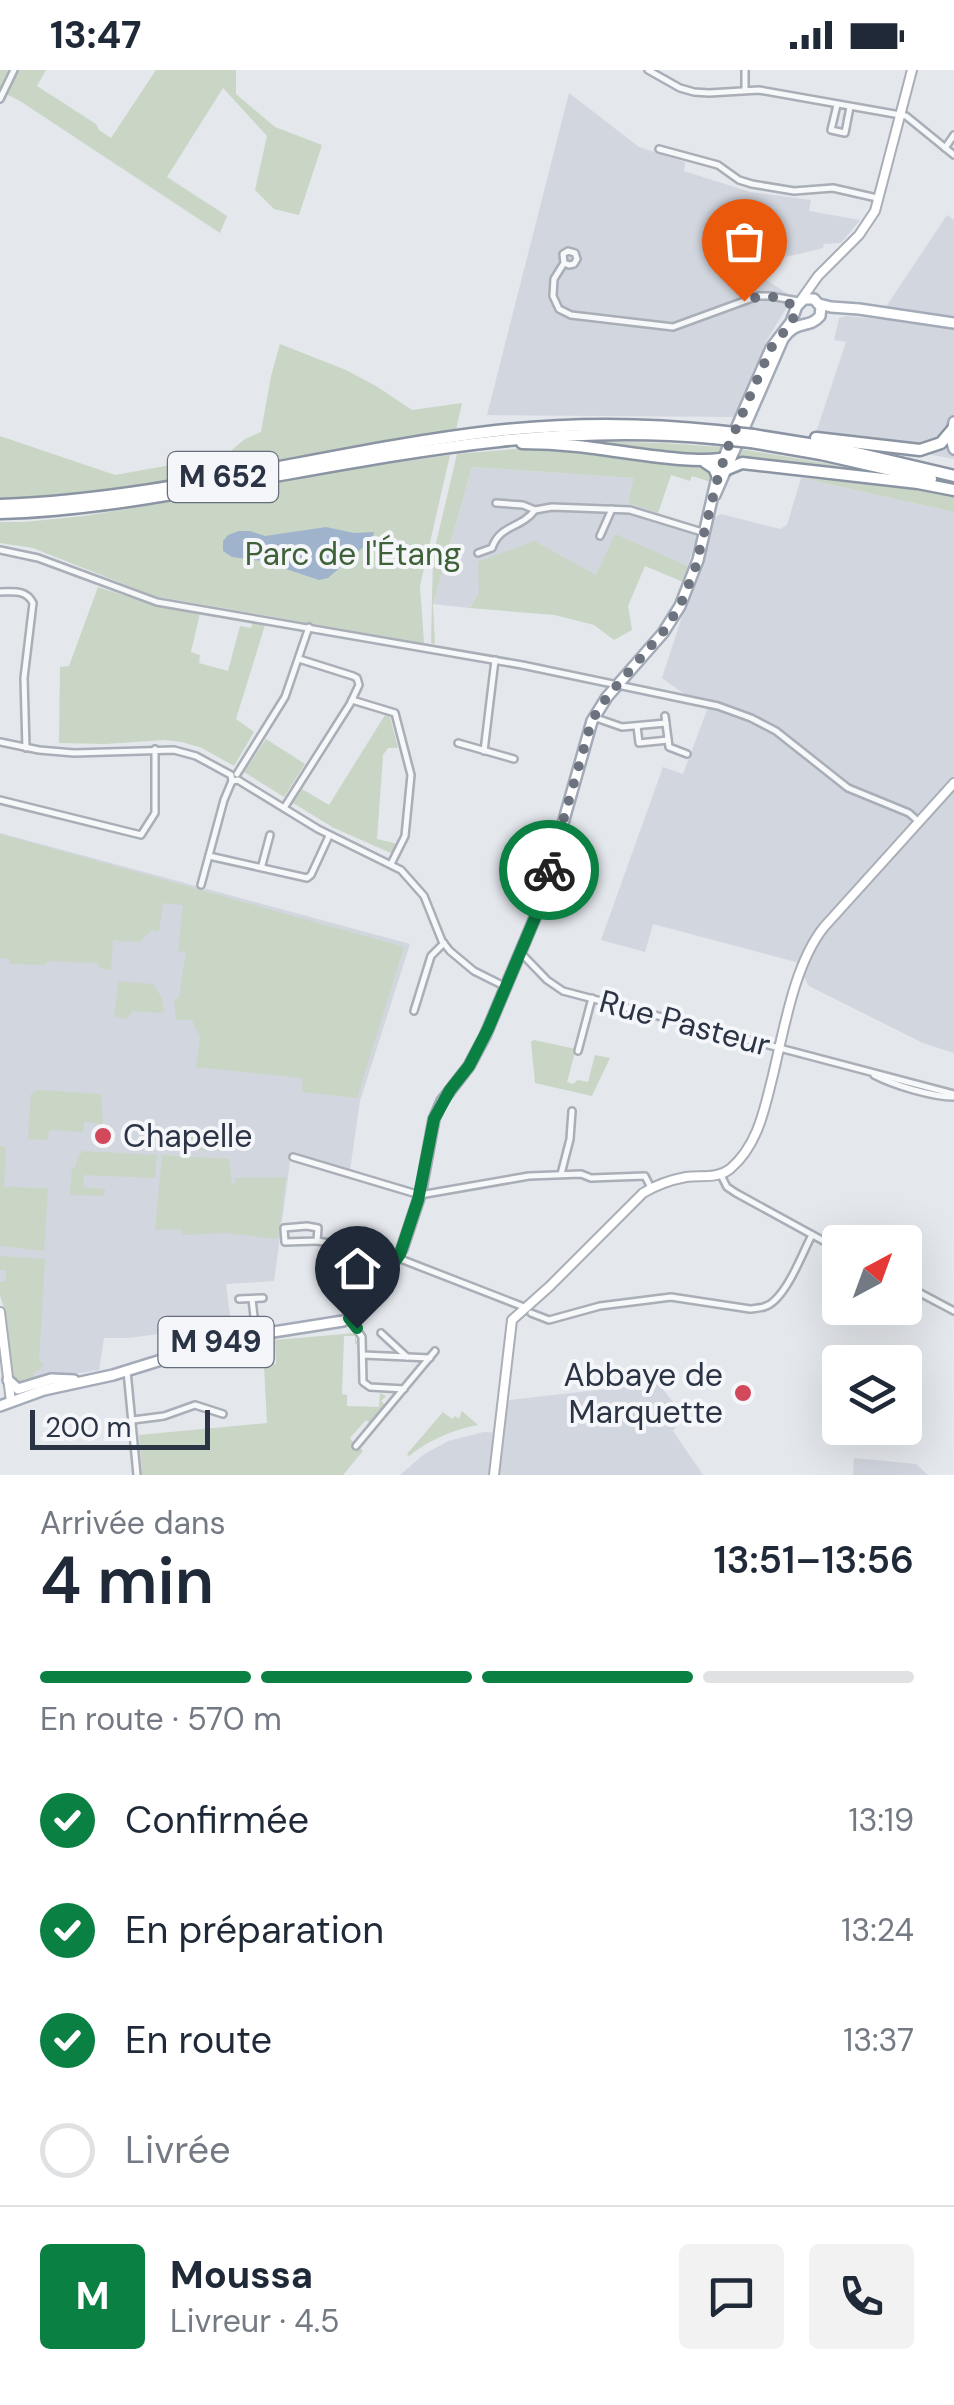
<!DOCTYPE html>
<html lang="fr">
<meta charset="utf-8">
<style>
body{margin:0;font-family:"DM Sans",sans-serif;background:#f2f2f3;color:#1f2937;height:100vh;display:flex;flex-direction:column;font-size:38px;white-space:nowrap}
*{box-sizing:border-box;margin:0}
p{font-size:32px;color:#747a83}
.icon{flex:none;width:55px;height:55px;fill:none;stroke:currentColor;stroke-width:2;stroke-linecap:round;stroke-linejoin:round}
.map{position:relative;height:1405px;overflow:hidden}
.side{display:flex;flex-direction:column;background:#fff;flex:1}
.side>*{flex:none}
.needle{width:65px;rotate:41deg}
.buttons{position:absolute;left:822px;top:1155px;display:grid;gap:20px}
.buttons a{display:grid;place-items:center;width:100px;height:100px;border-radius:10px;background:#fff;box-shadow:0 10px 40px #0002;font-size:50px}
.scale{position:absolute;left:30px;bottom:25px;width:180px;box-sizing:border-box;padding-left:10px;border:5px solid #2b3445;border-top:0;font-size:28px;line-height:35px;white-space:nowrap;color:#2b3445;-webkit-text-stroke:8px #f4f6f9;paint-order:stroke}
.pin{position:absolute;display:grid;place-items:center;width:85px;height:85px;color:#fff;margin:-102px -42px;border-radius:50% 50% 50% 0;rotate:-45deg;box-shadow:0 0 10px #0007}
.pin .icon{rotate:45deg}
.courier{position:absolute;display:grid;place-items:center;width:100px;height:100px;margin:-50px;border:8px solid #0b8043;border-radius:50%;background:#fff;color:#222;box-shadow:0 2px 12px #0007}
.head em{font-style:normal;font-weight:600}
.head div{display:flex;flex-direction:column-reverse}
.head{display:flex;align-items:center;justify-content:space-between;height:170px;padding:0 40px}
h1{font-size:65px;font-weight:600;line-height:75px}
.bar{display:grid;grid-template-columns:repeat(4,1fr);gap:15px 10px;align-content:center;height:120px;padding:0 40px}
.bar i{height:12px;border-radius:8px;background:#e0e1e3}
.bar .selected{background:#0b8043}
.bar p{grid-column:span 4}
.line{display:flex;align-items:center;gap:25px;padding:0 40px;border-top:2px solid #e0e1e3}
.line div{flex:1}
.round{display:grid;place-items:center;flex:none;width:105px;height:105px;border-radius:10px;background:#f2f2f3}
ol{padding:0 40px;list-style:none}
li{display:flex;align-items:center;gap:30px;height:110px}
li p{margin-inline-start:auto}
li .icon{padding:10px;border-radius:50%;background:#0b8043;color:#fff;stroke-width:4}
li:last-child{color:#747a83}
li i{width:55px;height:55px;border:5px solid #e0e1e3;border-radius:50%}
.status{display:flex;justify-content:space-between;align-items:center;height:70px;padding:0 50px;background:#fff;direction:ltr}
.status svg{height:28px;fill:currentColor}
.map>svg:first-child{display:block}
.built{fill:#d2d6de}
.green{fill:#c9d6c5}
.water{fill:#9fb4cc}
.lines{fill:none;stroke-linecap:round;stroke-linejoin:round}
.street-casing{stroke:#a9aeb7;stroke-width:10}
.secondary-casing{stroke:#a9aeb7;stroke-width:12}
.primary-casing{stroke:#a3abb8;stroke-width:14}
.highway-casing{stroke:#8b94a3;stroke-width:15}
.street{stroke:#f7f8fa;stroke-width:5}
.secondary{stroke:#fff;stroke-width:8}
.primary{stroke:#fff;stroke-width:9}
.highway{stroke:#fff;stroke-width:10}
.highway-bridge-casing{stroke:#8b94a3;stroke-width:15;stroke-linecap:butt}
.highway-bridge{stroke:#fff;stroke-width:10}
.done{stroke:#6c737f;stroke-width:10;stroke-dasharray:0 18}
.route{stroke:#0b8043;stroke-width:12}
.poi-dot{fill:#d1495b;stroke:#f4f6f9;stroke-width:4}
.labels{text-anchor:middle;stroke-width:8;stroke-linejoin:round;paint-order:stroke}
.shield{fill:#f4f6f9;stroke:#676e7b;stroke-width:2.5}
.shield-label{font-size:30px;font-weight:bold;fill:#2b3445}
.park-label{font-size:32px;fill:#3f6138;stroke:#f4f6f9}
.street-label{font-size:32px;fill:#2b3445;stroke:#f4f6f9}
.poi-label{font-size:32px;fill:#2b3445;stroke:#f4f6f9;text-anchor:start}
</style>
<div class="status"><b>13:47</b><svg viewBox="0 0 49 12"><path d="M0 12V9h3v3zM5 12V6h3v6zM10 12V3h3v9zM15 12V0h3v12zM26 1h20v11H26zM47 4h2v5h-2z"/></svg></div>
<div class="map">
<svg width="954" height="1405" viewBox="0 0 954 1405">
<rect width="100%" height="100%" fill="#e4e7ec"/>
<g class="built">
<polygon points="569,23 639,77 685,92 684,101 750,122 811,130 809,141 860,150 841,173 824,174 823,178 790,186 752,183 751,187 746,187 746,190 733,189 793,227 765,273 734,347 487,345"/>
<polygon points="947,145 954,150 954,389 816,363 846,272 834,270 839,248 847,246 878,249"/>
<polygon points="472,397 635,408 628,433 700,457 688,496 616,465 596,505 479,522 470,538 433,534"/>
<polygon points="801,408 954,442 954,983 923,973 809,916 796,892 653,854 645,882 601,870 663,697 683,704 707,640 662,608 714,448 721,444 780,459 787,455"/>
<polygon points="0,763 410,874 360,1031 350,1100 291,1084 274,1211 226,1214 232,1261 188,1272 186,1251 163,1250 162,1254 157,1255 158,1264 129,1268 104,1268 99,1300 31,1311 13,1310 7,1248 0,1225"/>
<polygon points="658,1313 684,1346 673,1361 703,1405 400,1405 423,1385 448,1371 484,1362 502,1363 506,1332 510,1330"/>
<polygon points="854,1388 916,1394 928,1405 853,1405"/>
</g>
<g class="green">
<polygon points="0,0 46,0 37,16 96,54 99,60 111,68 156,0 236,0 236,24 275,57 322,75 299,145 274,139 255,120 267,66 223,18 167,107 227,146 220,163 20,31 0,21"/>
<path d="M280,274L346,300L376,316L412,340L462,333L456,360C380,371 305,385 229,399C153,413 78,427 0,428V366L115,405L226,385L245,369L261,362L271,306Z"/>
<polygon points="583,371 663,373 722,377 719,384 705,387"/>
<path d="M526,378L704,397C710,401 712,405 711,412L692,406L690,411L671,405L658,443L628,433L634,408L472,397L433,534L435,574L431,573L433,486L457,384Z"/>
<polygon points="740,379 825,393 882,406 747,390 740,386"/>
<polygon points="450,385 420,516 424,573 154,526 33,478 0,473 0,452 24,452 84,446 225,423 342,400"/>
<polygon points="801,408 913,418 954,426 954,442"/>
<polygon points="615,464 688,496 683,512 645,496 628,536 632,560 614,570 594,555 555,545 470,538 479,522 478,492 534,471 596,505"/>
<polygon points="98,517 150,534 200,543 191,582 200,585 199,593 228,601 240,556 251,558 253,552 265,555 236,649 254,662 234,696 202,678 182,672 164,670 106,674 59,673 60,597 69,596"/>
<polygon points="385,645 390,647 398,678 388,678 383,685 377,769 398,774 393,784 334,758 293,733 302,719 329,735"/>
<polygon points="266,669 305,694 284,727 244,702"/>
<polygon points="0,764 404,877 357,1028 302,1022 303,1008 196,997 200,968 192,950 176,950 174,930 179,928 186,881 178,882 183,835 163,833 159,862 152,860 139,872 113,870 111,900 99,898 98,893 47,891 46,895 10,894 9,889 0,888"/>
<polygon points="119,911 153,914 162,928 164,943 132,941 127,949 114,946"/>
<polygon points="534,970 576,979 567,1012 573,1014 578,1010 588,1012 595,985 610,988 592,1026 535,1013 531,972"/>
<polygon points="38,1020 101,1024 103,1054 84,1052 83,1062 49,1060 48,1070 28,1069 31,1024"/>
<polygon points="177,1061 225,1069 223,1081 177,1079 174,1076"/>
<polygon points="0,1076 6,1077 4,1117 48,1118 44,1181 0,1176"/>
<polygon points="84,1081 157,1085 155,1108 84,1105 83,1117 105,1119 104,1126 70,1125 72,1098 75,1098 79,1085"/>
<polygon points="162,1085 229,1089 232,1114 235,1113 235,1108 286,1107 278,1169 227,1163 184,1165 180,1159 155,1160"/>
<polygon points="0,1186 45,1189 39,1291 43,1294 40,1300 33,1302 35,1310 20,1315 13,1310 7,1248 0,1225 0,1212 6,1211 6,1200 0,1200"/>
<polygon points="355,1263 357,1274 355,1274 355,1266 344,1266 342,1324 347,1325 347,1336 379,1337 380,1323 386,1326 381,1331 385,1335 370,1353 366,1350 350,1368 353,1372 351,1376 356,1380 359,1377 363,1381 343,1405 142,1405 139,1365 267,1353 264,1295 276,1294 275,1270"/>
<path d="M462,1341L478,1355C452,1360 429,1370 409,1386L407,1384L443,1342L452,1349L455,1346L459,1349Z"/>
</g>
<polygon class="water" points="326,457 354,463 374,462 373,467 358,482 328,508 319,510 262,491 232,487 223,481 223,471 228,465 239,461 250,461 265,466"/>
<g class="lines">
<defs>
<g id="street">
<polyline points="648,0 680,18 694,22 709,23 759,20 906,46 954,85"/>
<polyline points="745,19 745,0"/>
<polyline points="0,29 14,0"/>
<polyline points="837,35 831,60 845,63 850,37"/>
<polyline points="945,78 954,65"/>
<polyline points="659,79 718,95 739,110 752,114 794,121 833,118 877,128"/>
<polyline points="564,193 569,195 574,194 577,189 575,183 568,181 563,184 564,193 554,209 553,226 559,239 571,245 673,257 758,226 770,226 799,231"/>
<polyline points="496,433 523,435 535,440"/>
<polyline points="600,466 612,439"/>
<polyline points="0,480 38,488 157,532 522,595 718,636 751,648 776,661 848,718 909,743 919,752"/>
<path d="M478,483L492,478C500,454 521,459 535,440L552,437L630,440L702,462"/>
<path d="M0,522C13,522 26,519 33,533L24,608L26,678"/>
<polyline points="352,630 395,643 411,705 405,766 391,794"/>
<polyline points="665,646 669,677 687,684"/>
<polyline points="596,648 622,657 666,653"/>
<polyline points="637,656 639,673 668,670"/>
<polyline points="0,672 39,680 74,683 174,680 196,686 231,705 232,711 238,710 318,759 401,800 424,826 442,871 450,881 474,901 504,916"/>
<polyline points="458,673 514,689"/>
<polyline points="484,681 495,590"/>
<polyline points="237,704 285,627 309,557"/>
<polyline points="0,730 141,765 155,743 155,679"/>
<polyline points="284,738 350,634 359,615 357,608 353,606 299,589"/>
<polyline points="209,786 307,808 311,805 329,766"/>
<polyline points="262,795 270,765"/>
<polyline points="201,815 224,730 232,711"/>
<polyline points="521,883 547,910 563,921 954,1024"/>
<polyline points="414,941 431,886 444,873"/>
<polyline points="578,981 592,928"/>
<path d="M874,1005C893,1015 932,1027 954,1027"/>
<polyline points="293,1087 420,1125 529,1106 581,1104 591,1108 645,1106 651,1118"/>
<polyline points="561,1104 570,1069 572,1041"/>
<polyline points="721,1105 727,1117 736,1123 840,1180"/>
<polygon points="307,1156 318,1158 317,1171 285,1172 284,1158"/>
<polyline points="317,1171 329,1173 334,1178 341,1219 365,1234"/>
<polyline points="398,1188 524,1237"/>
<polyline points="905,1215 954,1241"/>
<polyline points="239,1229 263,1228"/>
<polyline points="252,1229 256,1264"/>
<path d="M531,1243L549,1250L600,1236L671,1227L750,1239C759,1238 767,1238 774,1231C790,1217 802,1184 812,1165"/>
<polyline points="349,1248 362,1267 363,1312 370,1317 404,1319"/>
<polyline points="381,1263 407,1287"/>
<polyline points="363,1285 430,1288"/>
<polyline points="127,1301 137,1405"/>
<polyline points="133,1350 164,1346 195,1335 223,1344"/>
<polyline points="356,1376 435,1281"/>
</g>
<g id="secondary">
<polyline points="801,230 818,206 859,165 875,141 912,0"/>
<polyline points="0,1242 11,1332"/>
<path d="M494,1405L512,1250L550,1216L643,1123C656,1115 670,1110 686,1107C701,1105 717,1109 730,1099C755,1078 763,1046 770,1017C783,968 792,897 824,857L954,713"/>
</g>
<g id="primary">
<polyline points="819,234 831,237 859,239 954,253"/>
<polyline points="954,352 951,369 954,379"/>
<polyline points="8,1310 18,1319 51,1309 74,1310"/>
<path d="M0,1336L44,1320L113,1305L229,1269L343,1251L355,1245L367,1232L402,1179L420,1125L434,1049L442,1031L469,996L485,966L539,838L592,651L607,627L663,563L680,536L698,490L718,403L728,377L771,278L791,252L797,236L804,229H814L821,237L820,246C808,260 798,248 783,269L715,425"/>
</g>
<g id="highway">
<polyline points="753,365 840,379 954,406"/>
<polyline points="816,368 920,380 941,373 952,360"/>
<polyline points="751,372 821,384 931,409"/>
<path d="M522,373C540,373 559,374 577,376C610,379 706,398 731,386"/>
<polyline points="705,392 714,398 718,407"/>
<polyline points="725,400 742,393 918,413 954,420"/>
<path d="M0,435C168,429 330,380 496,361C569,353 644,353 717,361"/>
<path d="M0,443C79,441 157,427 235,413C396,385 549,352 713,368"/>
</g>
</defs>
<use href="#street" class="street-casing"/>
<use href="#secondary" class="secondary-casing"/>
<use href="#primary" class="primary-casing"/>
<use href="#highway" class="highway-casing"/>
<use href="#street" class="street"/>
<use href="#secondary" class="secondary"/>
<use href="#primary" class="primary"/>
<use href="#highway" class="highway"/>
<defs>
<g id="highway-bridge">
<polyline points="717,361 753,365"/>
<polyline points="713,368 751,372"/>
</g>
</defs>
<use href="#highway-bridge" class="highway-bridge-casing"/>
<use href="#highway-bridge" class="highway-bridge"/>
</g>
<g class="lines">
<path class="done" d="M549,800L592,650L607,627L663,562L680,536L695,499L718,407L728,377L771,278L792,252L796,239C781,224 763,224 744,231"/>
<polyline class="route" points="357,1258 349,1248 367,1232 400,1184 418,1130 434,1049 450,1020 469,996 488,959 537,843 549,800"/>
</g>
<g class="poi-dot">
<circle cx="103" cy="1066" r="10"/>
<circle cx="743" cy="1323" r="10"/>
</g>
<g class="labels">
<g class="shield">
<rect x="168" y="382" width="110" height="50" rx="8"/>
<rect x="158.5" y="1247" width="115" height="50" rx="8"/>
</g>
<g class="shield-label">
<text x="223" y="417">M 652</text>
<text x="216" y="1282">M 949</text>
</g>
<g class="park-label">
<text x="353" y="495">Parc de l'Étang</text>
</g>
<g class="street-label">
<text transform="translate(685 953) rotate(15)" y="11">Rue Pasteur</text>
</g>
<g class="poi-label">
<text x="123" y="1077">Chapelle</text>
<text x="723" y="1316" text-anchor="end">Abbaye de<tspan x="723" dy="37">Marquette</tspan></text>
</g>
</g>
</svg>
<div class="buttons">
<a><svg class="needle" viewBox="-14 -14 28 28"><path d="M0-13l5 13h-10z" fill="#e53935"/><path d="M0 13l5-13h-10z" fill="#747a83"/></svg></a>
<a><svg class="icon" aria-label="layers" viewBox="0 0 24 24"><path d="M12 4l9 5-9 5-9-5zM3 14l9 5 9-5"/></svg></a>
</div>
<div class="scale">200 m</div>
<div class="pin" style="left:744px;top:231px;background:#ea580c"><svg class="icon" aria-label="bag" viewBox="0 0 24 24"><path d="M5 8h14l-1 12H6zM9 8a3 3 0 0 1 6 0"/></svg></div>
<div class="pin" style="left:357px;top:1258px;background:#1f2937"><svg class="icon" aria-label="home" viewBox="0 0 24 24"><path d="M3 11l9-7 9 7M6 9v11h12V9"/></svg></div>
<div class="courier" style="left:549px;top:800px"><svg class="icon" aria-label="bike" viewBox="0 0 24 24"><circle cx="6" cy="16" r="4"/><circle cx="18" cy="16" r="4"/><path d="M6 16l4-8h5l3 8M10 8l3 8H6M13 5h3"/></svg></div>
</div>
<section class="side">
<div class="head"><div><h1>4 min</h1><p>Arrivée dans</p></div><em>13:51–13:56</em></div>
<div class="bar"><i class="selected"></i><i class="selected"></i><i class="selected"></i><i></i><p>En route · 570 m</p></div>
<ol>
<li><svg class="icon" aria-label="check" viewBox="0 0 24 24"><path d="M5 12l5 5 9-10"/></svg>Confirmée<p>13:19</p></li>
<li><svg class="icon" aria-label="check" viewBox="0 0 24 24"><path d="M5 12l5 5 9-10"/></svg>En préparation<p>13:24</p></li>
<li><svg class="icon" aria-label="check" viewBox="0 0 24 24"><path d="M5 12l5 5 9-10"/></svg>En route<p>13:37</p></li>
<li><i></i>Livrée</li>
</ol>
<div class="line" style="height:180px"><b class="round" style="background:#0b8043;color:#fff">M</b><div><b>Moussa</b><p>Livreur · 4.5</p></div><a class="round"><svg class="icon" aria-label="chat" viewBox="0 0 24 24"><path d="M4 5h16v11H9l-5 4z"/></svg></a><a class="round"><svg class="icon" aria-label="phone" viewBox="0 0 24 24"><path d="M5 4h4l2 5-3 2q2 4 5 5l2-3 5 2v4C11 20 4 13 5 4z"/></svg></a></div>
</section>
